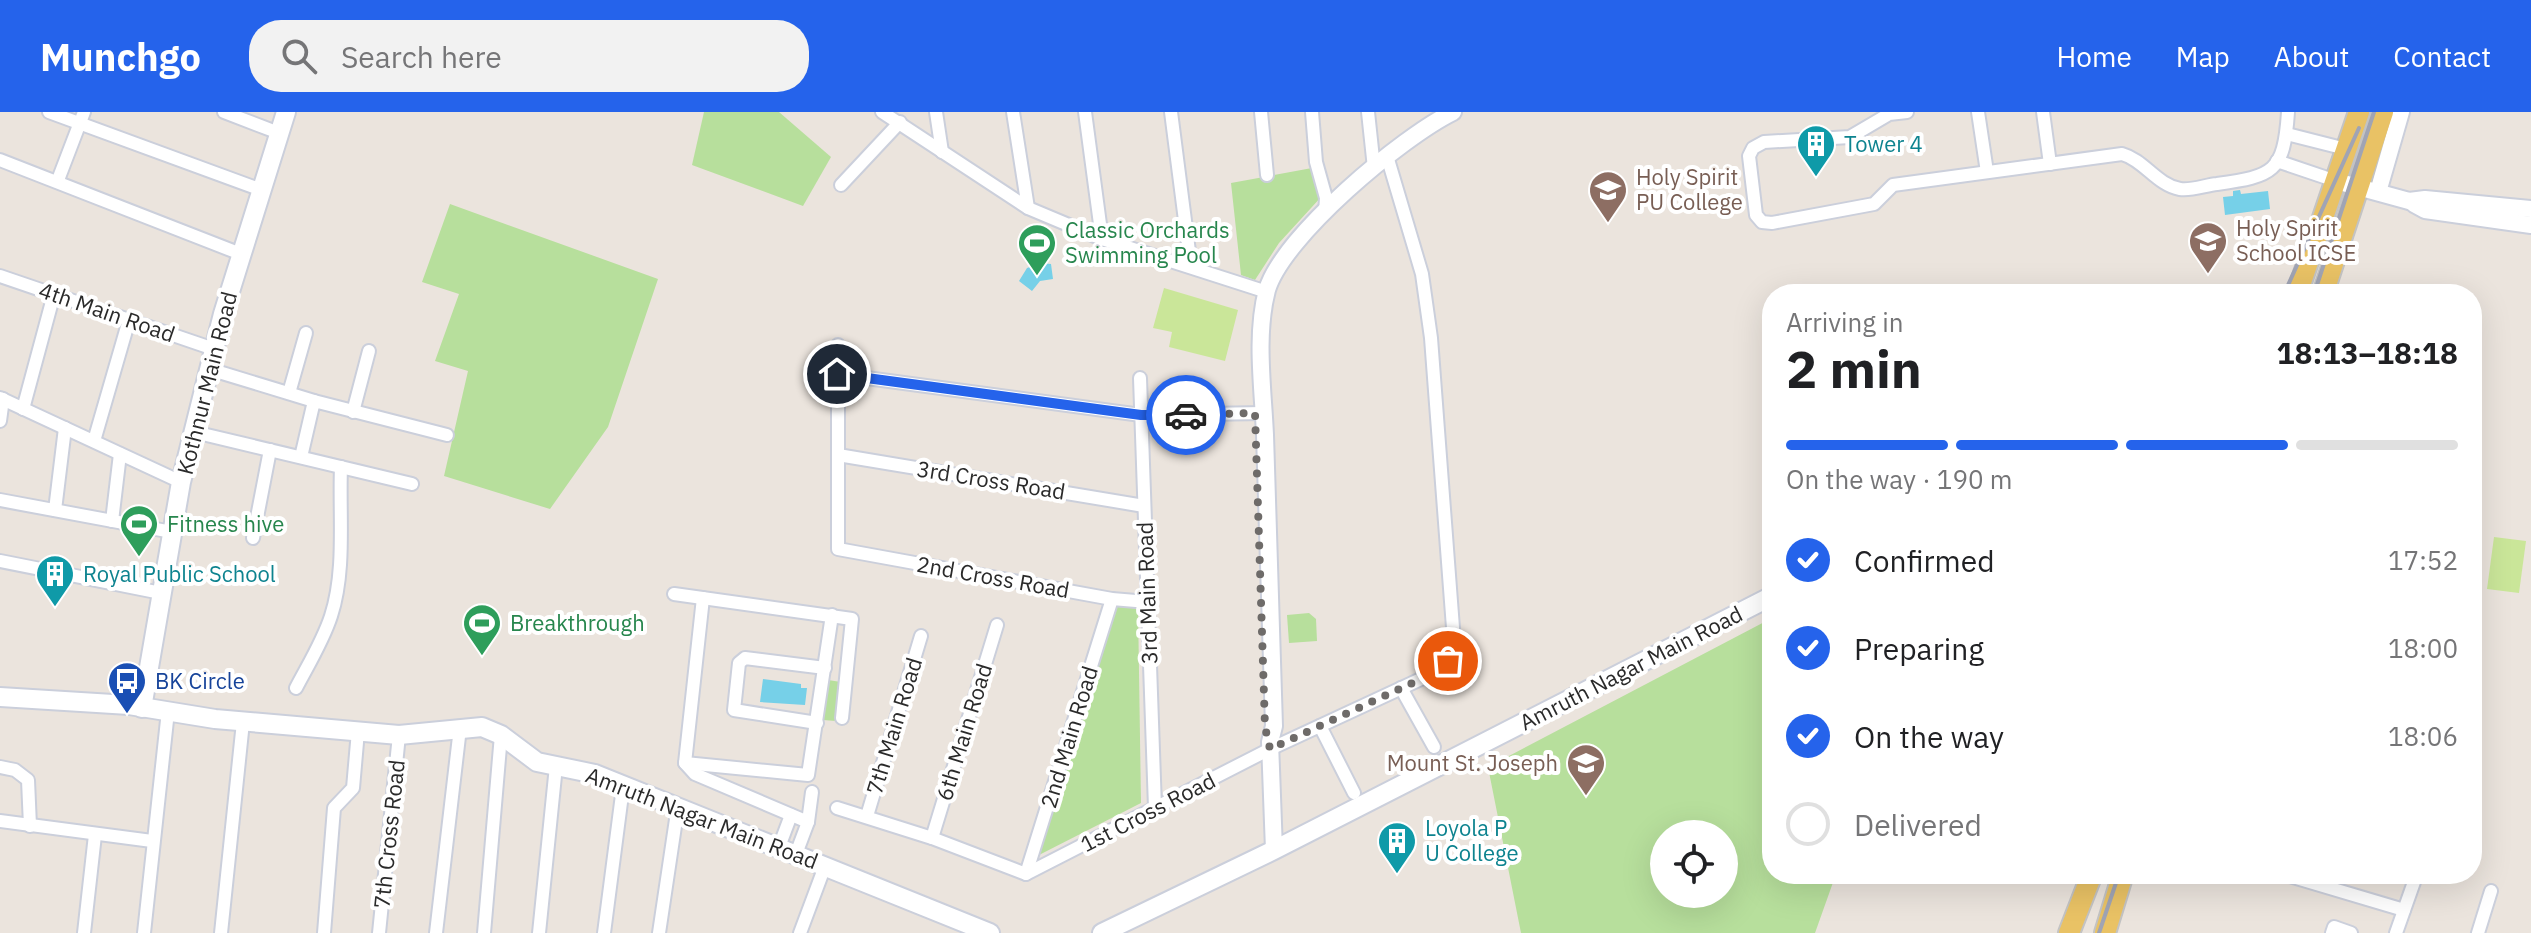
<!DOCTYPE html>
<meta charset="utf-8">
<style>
body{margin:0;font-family:"IBM Plex Sans",sans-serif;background:#f2f2f2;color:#202124;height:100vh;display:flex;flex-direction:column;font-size:30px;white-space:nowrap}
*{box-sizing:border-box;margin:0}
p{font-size:26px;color:#757577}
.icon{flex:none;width:44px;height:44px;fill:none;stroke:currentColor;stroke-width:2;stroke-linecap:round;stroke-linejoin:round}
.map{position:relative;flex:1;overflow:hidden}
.panel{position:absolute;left:1762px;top:172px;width:720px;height:600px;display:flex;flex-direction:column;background:#fff;border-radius:32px;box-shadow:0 8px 32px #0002}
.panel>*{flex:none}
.fabs{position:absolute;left:1650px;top:708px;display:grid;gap:16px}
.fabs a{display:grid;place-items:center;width:88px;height:88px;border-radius:50%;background:#fff;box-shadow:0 8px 32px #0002;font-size:40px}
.pin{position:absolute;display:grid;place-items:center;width:68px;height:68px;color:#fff;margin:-34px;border:4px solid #fff;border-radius:50%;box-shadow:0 2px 8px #0007}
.courier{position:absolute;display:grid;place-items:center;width:80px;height:80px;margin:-40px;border:6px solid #2563eb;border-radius:50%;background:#fff;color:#222;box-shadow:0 2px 10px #0007}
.head em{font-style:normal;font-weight:700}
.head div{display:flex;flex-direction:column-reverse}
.head{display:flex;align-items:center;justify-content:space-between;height:136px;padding:0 24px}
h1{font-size:52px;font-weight:700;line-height:60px}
.bar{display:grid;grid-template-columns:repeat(4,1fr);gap:12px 8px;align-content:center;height:96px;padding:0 24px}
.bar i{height:10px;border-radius:6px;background:#e0e0e0}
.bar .on{background:#2563eb}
.bar p{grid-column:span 4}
ol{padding:0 24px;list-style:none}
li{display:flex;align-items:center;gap:24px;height:88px}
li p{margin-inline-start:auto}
li .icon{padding:8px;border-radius:50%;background:#2563eb;color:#fff;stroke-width:4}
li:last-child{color:#757577}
li i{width:44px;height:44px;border:4px solid #e0e0e0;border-radius:50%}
header{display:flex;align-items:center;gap:48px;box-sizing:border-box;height:112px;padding:0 40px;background:#2563eb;color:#fff}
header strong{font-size:38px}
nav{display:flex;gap:44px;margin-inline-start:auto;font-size:28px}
.search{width:560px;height:72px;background:#f2f2f2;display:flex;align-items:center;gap:20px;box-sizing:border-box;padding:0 28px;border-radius:32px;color:#757577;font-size:30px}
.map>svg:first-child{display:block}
.green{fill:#b7df9c;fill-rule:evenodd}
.pitch{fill:#cae699}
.water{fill:#76d0e8}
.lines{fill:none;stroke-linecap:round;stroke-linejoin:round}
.minor-casing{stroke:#cbcfdb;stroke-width:16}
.tertiary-casing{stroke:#cbcfdb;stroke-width:20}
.secondary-casing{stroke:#cbcfdb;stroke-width:22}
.primary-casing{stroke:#c3c3c3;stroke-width:24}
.minor{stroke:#fff;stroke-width:12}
.tertiary{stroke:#fff;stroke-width:16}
.secondary{stroke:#fff;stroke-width:18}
.primary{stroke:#e9c265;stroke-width:20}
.rail{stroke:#a0a4b4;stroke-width:4}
.done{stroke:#6e6b69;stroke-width:8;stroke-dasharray:0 14.4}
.route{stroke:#2563eb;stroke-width:10}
.labels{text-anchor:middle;stroke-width:8;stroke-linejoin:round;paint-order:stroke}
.culture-label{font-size:22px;fill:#0d838f;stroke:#fff;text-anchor:start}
.education-label{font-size:22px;fill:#785e54;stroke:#fff;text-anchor:start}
.leisure-label{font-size:22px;fill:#27864d;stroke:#fff;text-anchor:start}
.street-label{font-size:22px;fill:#2a2a2a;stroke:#fff}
.transit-label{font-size:22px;fill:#164399;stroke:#fff;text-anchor:start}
</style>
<header>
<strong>Munchgo</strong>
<div class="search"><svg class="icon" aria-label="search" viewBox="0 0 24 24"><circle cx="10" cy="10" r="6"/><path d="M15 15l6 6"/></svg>Search here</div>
<nav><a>Home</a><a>Map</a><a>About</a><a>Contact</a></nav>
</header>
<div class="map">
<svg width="2531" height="821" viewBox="0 0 2531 821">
<rect width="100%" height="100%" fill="#ebe4dd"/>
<g class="green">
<polygon points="704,0 779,0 831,45 803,94 692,53"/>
<polygon points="1312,56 1322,84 1279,131 1255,168 1241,163 1231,71"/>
<polygon points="450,92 658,167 608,315 550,397 444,364 468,259 435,249 459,182 422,170"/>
<polygon points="1118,492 1138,494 1141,691 1039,743"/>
<polygon points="1309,501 1316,507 1317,529 1289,531 1287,503"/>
<path d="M1772,506V762H1836L1815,821H1521L1488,655ZM1664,722H1724V782H1664Z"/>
<polygon points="828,568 841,570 836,609 823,608"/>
</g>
<g class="pitch">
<polygon points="1164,176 1238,198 1225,249 1169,235 1172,220 1153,216"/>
<polygon points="2494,425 2526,429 2519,481 2487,477"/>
</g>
<g class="water">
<polygon points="2240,78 2241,82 2268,79 2270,97 2225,103 2223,85 2233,84 2233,79"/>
<polygon points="1041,151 1051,152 1053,167 1040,169 1032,179 1019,169 1027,156"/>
<polygon points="763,567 801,572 801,576 807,576 805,593 760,590"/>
</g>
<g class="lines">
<defs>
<g id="minor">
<polyline points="49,0 259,77"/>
<polyline points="224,0 279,21"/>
<polyline points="882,0 1028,96 1102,127 1267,180"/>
<polyline points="936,0 942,40"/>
<polyline points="1013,0 1028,96"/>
<polyline points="1085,0 1102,127"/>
<polyline points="1171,0 1191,155"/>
<polyline points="1261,0 1267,63"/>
<polyline points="1312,0 1316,50 1326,86 1325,101"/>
<polyline points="1368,0 1374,56"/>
<path d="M1907,0L1889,2L1850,25L1764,30L1753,36L1749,44L1756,103L1762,110L1772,111L1874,92L1893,73L2122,42C2144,48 2157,73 2180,77C2191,79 2206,73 2217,72C2273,64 2284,61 2288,0"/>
<polyline points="1978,0 1987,60"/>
<polyline points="2043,0 2050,52"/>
<polyline points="2287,22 2346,37"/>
<polyline points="0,48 241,142"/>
<polyline points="2277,49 2336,69"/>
<polyline points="58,68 84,0"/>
<polyline points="841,73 900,10"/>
<polyline points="0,164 214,237"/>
<polyline points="838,233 838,437 1112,487 1148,490"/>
<polyline points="209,257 314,289"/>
<polyline points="837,262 1141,303 1264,301"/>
<polyline points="1140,266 1155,696"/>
<polyline points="289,281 306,221"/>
<polyline points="0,286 181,370"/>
<polyline points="23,297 54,182"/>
<polyline points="353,300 369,239"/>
<polyline points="0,309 3,287"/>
<polyline points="194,320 412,372"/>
<polyline points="94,329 129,208"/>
<polyline points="838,343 1144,394"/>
<polyline points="301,345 314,289 447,323"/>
<polyline points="0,388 172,420"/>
<polyline points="55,398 65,316"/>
<polyline points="112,409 120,342"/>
<polyline points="253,426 270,338"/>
<polyline points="0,449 161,481"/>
<polyline points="674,482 852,507 842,606"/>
<polyline points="703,486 685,651 695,662 808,710"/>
<path d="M296,576C308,553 323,529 331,504C346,458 339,403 341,355"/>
<polyline points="1401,576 1434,635"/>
<polyline points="817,611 734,598 739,551 745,546 825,556"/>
<polyline points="1320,614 1354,681"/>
<polyline points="685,651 808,663 832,503"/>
<polyline points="0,655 15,658 28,668 30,714"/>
<polyline points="837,696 932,726 1026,762 1270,637 1436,560 1448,549 1454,529 1431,226 1422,162 1387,44"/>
<polyline points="867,704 921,524"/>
<polyline points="0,709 152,729"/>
<polyline points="932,726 997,513"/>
<polyline points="779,735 791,703"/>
<polyline points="796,742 808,710 812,680"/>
<polyline points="1026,762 1112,487"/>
<polyline points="2283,762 2404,798"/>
<polyline points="84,821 95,723"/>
<polyline points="144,821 168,599"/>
<polyline points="221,821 243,610"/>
<polyline points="324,821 334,696 353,676 358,619"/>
<polyline points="379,821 399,623"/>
<polyline points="436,821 460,616"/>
<polyline points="484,821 501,623"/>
<polyline points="539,821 556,654"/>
<polyline points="604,821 623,675"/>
<polyline points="659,821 678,694"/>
<polyline points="800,821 825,754"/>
<polyline points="2332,821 2334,815 2351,821"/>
<polyline points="2396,821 2414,770"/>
<polyline points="2478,821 2491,779"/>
</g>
<g id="tertiary">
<polyline points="2336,69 2409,89 2425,87 2531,97"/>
<polyline points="2378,80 2401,0"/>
<polyline points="2414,92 2425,98 2531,113"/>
<path d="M1274,738L1270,630L1274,614C1271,517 1268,420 1265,323C1263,277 1255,223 1267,178C1283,124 1402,25 1453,0"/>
</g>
<g id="secondary">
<polyline points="0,585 129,593 215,607 399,623 482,615 501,623 537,650 595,662 990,821"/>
<polyline points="142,596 181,370 223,202 286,0"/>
<polyline points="1102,821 1274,738 1772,484"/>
</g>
<g id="primary">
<polyline points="2297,182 2359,0"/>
<polyline points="2323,182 2383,0"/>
<polyline points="2069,821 2092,762"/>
<polyline points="2105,821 2123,762"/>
</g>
</defs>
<use href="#minor" class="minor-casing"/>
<use href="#tertiary" class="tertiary-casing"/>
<use href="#secondary" class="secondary-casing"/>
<use href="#primary" class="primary-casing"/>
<use href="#minor" class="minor"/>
<use href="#tertiary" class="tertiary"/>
<use href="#secondary" class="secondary"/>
<use href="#primary" class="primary"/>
<g class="rail">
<polyline points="2284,182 2359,16"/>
<polyline points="2314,182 2374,0"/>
<polyline points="2099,821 2119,762"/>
</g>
</g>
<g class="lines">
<polyline class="done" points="1186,303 1255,301 1265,615 1270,637 1436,560 1448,549"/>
<polyline class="route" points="837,262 1141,303 1186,303"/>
</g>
<defs>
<symbol id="building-pin" viewBox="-11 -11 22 30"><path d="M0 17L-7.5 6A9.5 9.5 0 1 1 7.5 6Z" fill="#0f9aa8" stroke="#fff"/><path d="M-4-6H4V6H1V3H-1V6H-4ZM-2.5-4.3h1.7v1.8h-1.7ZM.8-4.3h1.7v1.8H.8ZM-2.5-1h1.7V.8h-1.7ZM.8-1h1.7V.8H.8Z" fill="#fff"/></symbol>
<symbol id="school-pin" viewBox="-11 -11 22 30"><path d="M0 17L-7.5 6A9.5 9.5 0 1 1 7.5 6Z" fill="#8d6e63" stroke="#fff"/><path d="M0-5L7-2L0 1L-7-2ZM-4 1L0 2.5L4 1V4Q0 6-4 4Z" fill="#fff"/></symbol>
<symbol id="stadium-pin" viewBox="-11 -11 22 30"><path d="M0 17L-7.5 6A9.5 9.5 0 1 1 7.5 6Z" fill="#2e9e5b" stroke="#fff"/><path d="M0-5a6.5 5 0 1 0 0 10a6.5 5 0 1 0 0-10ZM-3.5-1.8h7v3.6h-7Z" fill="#fff"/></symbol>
<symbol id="bus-pin" viewBox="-11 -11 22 30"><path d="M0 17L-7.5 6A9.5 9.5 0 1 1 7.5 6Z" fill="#1a4fb4" stroke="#fff"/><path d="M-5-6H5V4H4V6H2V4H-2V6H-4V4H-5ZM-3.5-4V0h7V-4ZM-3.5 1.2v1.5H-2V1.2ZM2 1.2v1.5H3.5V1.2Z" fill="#fff"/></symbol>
</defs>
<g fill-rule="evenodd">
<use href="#building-pin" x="1794" y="10" width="44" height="60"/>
<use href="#school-pin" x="1586" y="56" width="44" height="60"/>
<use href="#school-pin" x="2186" y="107" width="44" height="60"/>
<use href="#stadium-pin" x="1015" y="109" width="44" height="60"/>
<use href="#stadium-pin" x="117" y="390" width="44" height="60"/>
<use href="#building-pin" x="33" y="440" width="44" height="60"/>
<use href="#stadium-pin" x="460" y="489" width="44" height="60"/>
<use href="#bus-pin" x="105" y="547" width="44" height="60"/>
<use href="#school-pin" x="1564" y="629" width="44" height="60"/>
<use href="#building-pin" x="1375" y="707" width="44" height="60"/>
</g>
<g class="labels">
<g class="culture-label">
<text x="1844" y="40">Tower 4</text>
<text x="83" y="470">Royal Public School</text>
<text x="1425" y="724">Loyola P<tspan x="1425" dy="25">U College</tspan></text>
</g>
<g class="education-label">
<text x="1636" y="73">Holy Spirit<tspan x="1636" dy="25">PU College</tspan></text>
<text x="2236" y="124">Holy Spirit<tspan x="2236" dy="25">School ICSE</tspan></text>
<text x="1558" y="659" text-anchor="end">Mount St. Joseph</text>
</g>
<g class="leisure-label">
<text x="1065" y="126">Classic Orchards<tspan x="1065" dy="25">Swimming Pool</tspan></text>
<text x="167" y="420">Fitness hive</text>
<text x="510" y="519">Breakthrough</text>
</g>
<g class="street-label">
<text transform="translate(107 200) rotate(19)" y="8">4th Main Road</text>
<text transform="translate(207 271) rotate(-76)" y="8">Kothnur Main Road</text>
<text transform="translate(991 368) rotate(9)" y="8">3rd Cross Road</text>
<text transform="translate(993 465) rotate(10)" y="8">2nd Cross Road</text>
<text transform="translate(1147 481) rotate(-92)" y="8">3rd Main Road</text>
<text transform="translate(1631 556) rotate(-27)" y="8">Amruth Nagar Main Road</text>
<text transform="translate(894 614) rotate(-73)" y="8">7th Main Road</text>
<text transform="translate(964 620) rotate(-73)" y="8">6th Main Road</text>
<text transform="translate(1069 625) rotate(-73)" y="8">2nd Main Road</text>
<text transform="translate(1148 700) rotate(-27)" y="8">1st Cross Road</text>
<text transform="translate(702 706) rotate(21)" y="8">Amruth Nagar Main Road</text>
<text transform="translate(389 722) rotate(-84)" y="8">7th Cross Road</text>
</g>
<g class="transit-label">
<text x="155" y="577">BK Circle</text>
</g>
</g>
</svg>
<div class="fabs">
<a><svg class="icon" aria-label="locate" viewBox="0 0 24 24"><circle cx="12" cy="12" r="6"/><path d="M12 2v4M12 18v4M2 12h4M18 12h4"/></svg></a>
</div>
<div class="pin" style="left:1448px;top:549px;background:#ea580c"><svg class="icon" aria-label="bag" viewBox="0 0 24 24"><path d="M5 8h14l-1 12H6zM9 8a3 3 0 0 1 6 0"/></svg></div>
<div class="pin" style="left:837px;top:262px;background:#1f2937"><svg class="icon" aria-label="home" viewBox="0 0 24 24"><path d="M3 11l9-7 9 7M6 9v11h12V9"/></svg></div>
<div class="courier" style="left:1186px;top:303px"><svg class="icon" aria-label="car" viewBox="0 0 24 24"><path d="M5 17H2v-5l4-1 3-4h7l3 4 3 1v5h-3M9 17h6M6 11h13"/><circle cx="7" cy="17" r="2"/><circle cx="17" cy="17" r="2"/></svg></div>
<section class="panel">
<div class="head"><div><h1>2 min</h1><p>Arriving in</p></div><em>18:13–18:18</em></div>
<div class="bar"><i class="on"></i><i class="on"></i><i class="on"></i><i></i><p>On the way · 190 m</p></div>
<ol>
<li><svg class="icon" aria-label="check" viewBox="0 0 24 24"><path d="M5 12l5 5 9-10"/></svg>Confirmed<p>17:52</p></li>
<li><svg class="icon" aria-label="check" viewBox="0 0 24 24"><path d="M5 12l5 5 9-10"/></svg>Preparing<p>18:00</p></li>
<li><svg class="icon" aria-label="check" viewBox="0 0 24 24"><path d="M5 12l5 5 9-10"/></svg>On the way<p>18:06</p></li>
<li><i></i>Delivered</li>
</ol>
</section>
</div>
